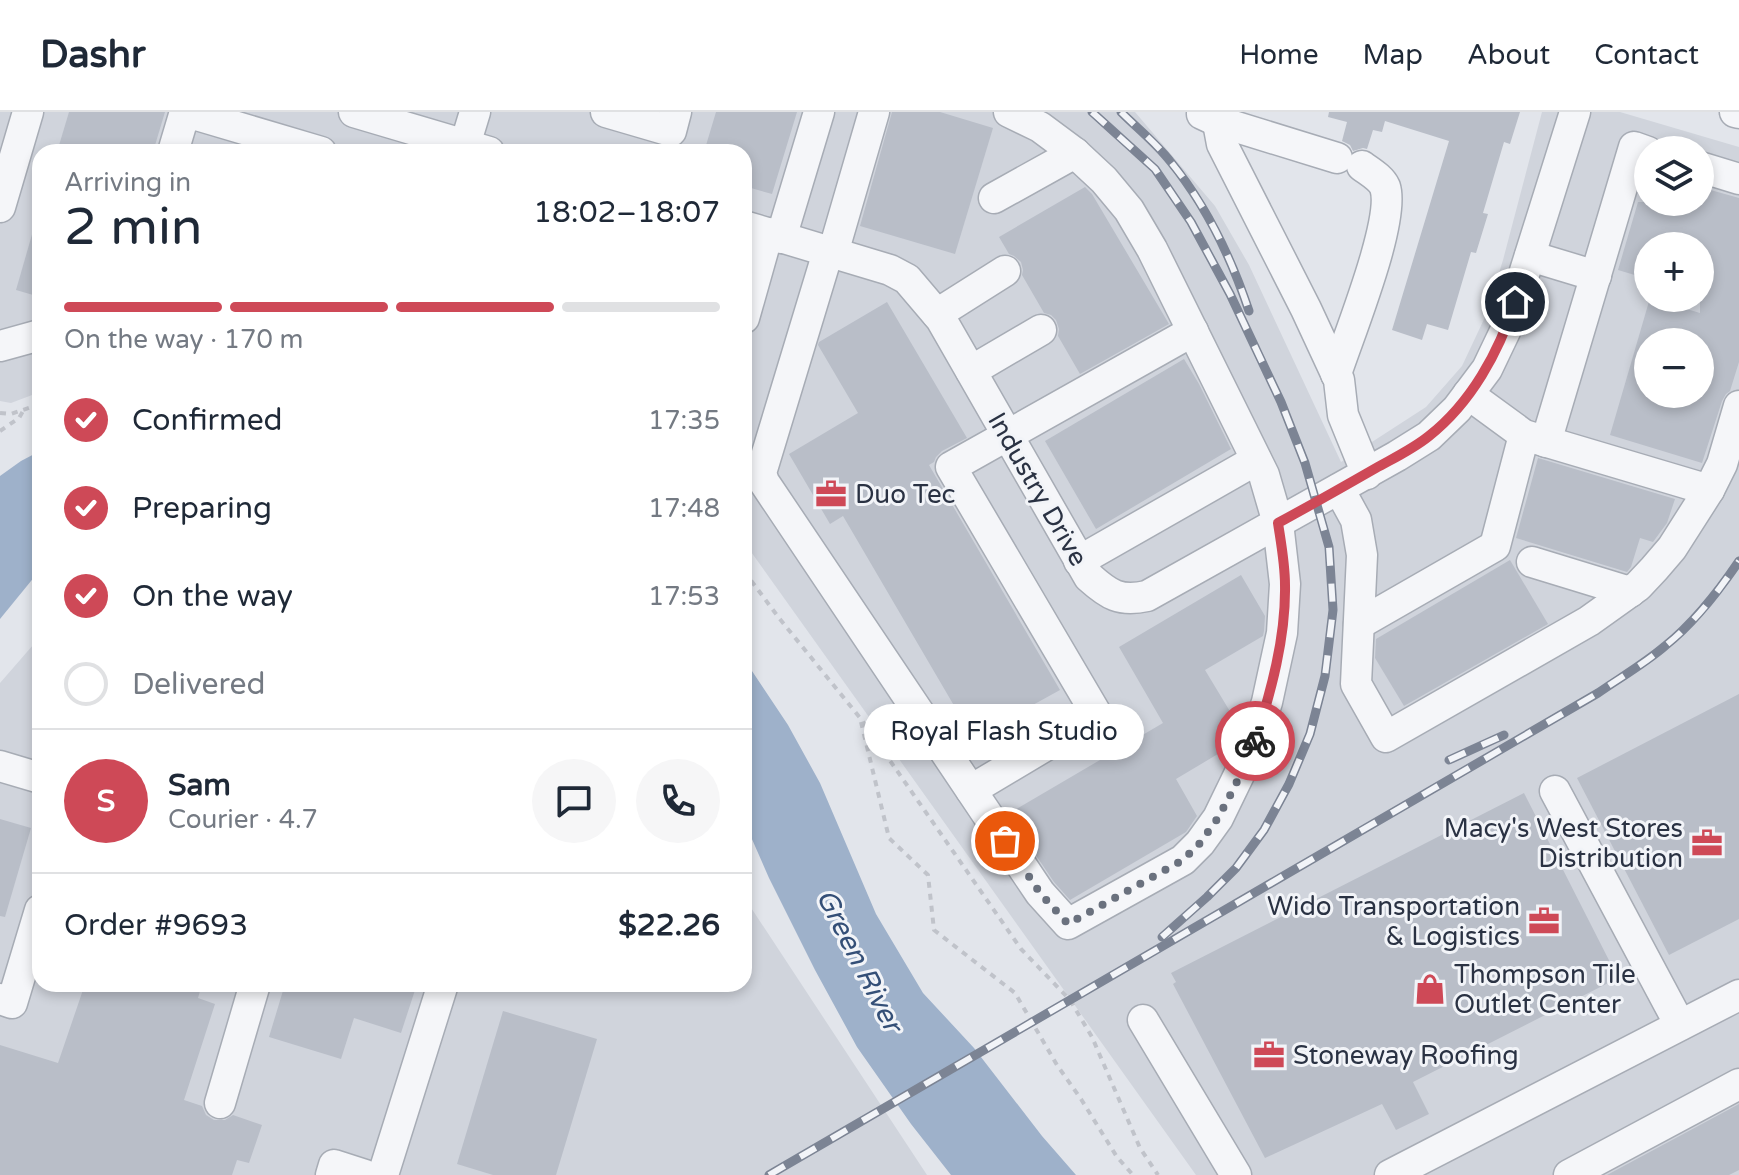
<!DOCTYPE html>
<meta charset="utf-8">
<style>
body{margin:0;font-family:"Varela Round",sans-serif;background:#f6f6f7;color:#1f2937;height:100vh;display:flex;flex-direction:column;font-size:30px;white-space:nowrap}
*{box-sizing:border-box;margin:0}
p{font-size:26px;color:#747a83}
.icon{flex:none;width:44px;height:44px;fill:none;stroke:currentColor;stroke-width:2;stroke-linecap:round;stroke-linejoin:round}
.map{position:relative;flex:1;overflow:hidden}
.drawer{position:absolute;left:32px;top:32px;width:720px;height:848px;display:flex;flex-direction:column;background:#fff;border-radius:24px;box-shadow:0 4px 12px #0003}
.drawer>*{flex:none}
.controls{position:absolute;left:1634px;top:24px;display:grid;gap:16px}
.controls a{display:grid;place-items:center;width:80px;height:80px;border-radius:50%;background:#fff;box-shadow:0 4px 12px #0003;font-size:40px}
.pin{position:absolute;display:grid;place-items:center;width:68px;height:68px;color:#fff;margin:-34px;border:4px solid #fff;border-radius:50%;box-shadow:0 2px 8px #0007}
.courier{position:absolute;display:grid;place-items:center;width:80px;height:80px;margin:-40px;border:6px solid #ce4957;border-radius:50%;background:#fff;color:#222;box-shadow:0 2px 10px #0007}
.bubble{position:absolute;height:56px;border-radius:28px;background:#fff;box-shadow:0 4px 12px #0003;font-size:26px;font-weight:600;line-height:56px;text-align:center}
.overview em{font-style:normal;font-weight:600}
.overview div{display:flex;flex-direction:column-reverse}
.overview{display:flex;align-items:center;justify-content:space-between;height:136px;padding:0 32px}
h1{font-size:52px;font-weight:600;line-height:60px}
.bar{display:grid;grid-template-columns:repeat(4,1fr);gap:12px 8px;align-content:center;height:96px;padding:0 32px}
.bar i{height:10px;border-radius:6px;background:#e0e1e3}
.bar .on{background:#ce4957}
.bar p{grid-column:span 4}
.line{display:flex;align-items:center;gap:20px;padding:0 32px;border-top:2px solid #e0e1e3}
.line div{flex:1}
.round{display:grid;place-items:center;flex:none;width:84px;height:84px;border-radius:42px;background:#f6f6f7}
ol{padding:0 32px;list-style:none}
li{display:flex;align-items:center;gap:24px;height:88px}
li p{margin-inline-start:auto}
li .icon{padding:8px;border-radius:50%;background:#ce4957;color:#fff;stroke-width:4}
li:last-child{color:#747a83}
li i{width:44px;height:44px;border:4px solid #e0e1e3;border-radius:50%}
header{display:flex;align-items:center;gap:48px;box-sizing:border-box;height:112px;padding:0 40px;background:#fff;border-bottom:2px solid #e0e1e3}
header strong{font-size:38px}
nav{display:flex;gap:44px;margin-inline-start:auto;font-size:28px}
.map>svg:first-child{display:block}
.built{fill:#d0d4dc;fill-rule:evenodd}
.water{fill:#9eb1ca}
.building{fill:#b9bec8;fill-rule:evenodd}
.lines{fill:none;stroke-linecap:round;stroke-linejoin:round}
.minor-casing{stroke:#a7acb5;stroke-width:33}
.path{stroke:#c0c3ca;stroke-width:4;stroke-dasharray:6 6;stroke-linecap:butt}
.minor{stroke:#f5f6f9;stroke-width:30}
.rail-casing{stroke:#7c8494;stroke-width:9}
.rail{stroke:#f2f4f8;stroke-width:6;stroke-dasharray:18;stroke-linecap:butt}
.done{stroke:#6a717e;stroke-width:8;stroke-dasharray:0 14.4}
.route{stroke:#ce4957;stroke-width:10}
.labels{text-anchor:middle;stroke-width:6;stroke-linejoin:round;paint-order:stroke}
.street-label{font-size:26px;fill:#2a3243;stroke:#f2f4f8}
.poi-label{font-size:26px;fill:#2a3243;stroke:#f2f4f8;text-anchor:start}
.water-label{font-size:28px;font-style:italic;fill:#344f77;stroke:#f2f4f8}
</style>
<header>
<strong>Dashr</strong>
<nav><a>Home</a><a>Map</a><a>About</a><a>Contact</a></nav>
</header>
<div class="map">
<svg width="1739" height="1063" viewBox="0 0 1739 1063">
<rect width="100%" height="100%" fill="#e2e5eb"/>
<g class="built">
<path d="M0,0H1135L1215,94L1249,153L1341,350L1426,295L1462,254L1486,203L1503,148L1542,0H1620L1739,35V1063H1196L744,430V40H40V280L11,291L0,289ZM1648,38H1700V90H1648ZM1648,134H1700V186H1648ZM1648,230H1700V282H1648Z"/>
<polygon points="40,525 40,872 744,872 744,785 927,1063 0,1063 0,571"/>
</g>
<g class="water">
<polygon points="40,339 40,458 0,507 0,364 21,349"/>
<polygon points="744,547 788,613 820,671 876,802 923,881 974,936 1042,1024 1076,1063 951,1063 911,1012 857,935 815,858 769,766 744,709"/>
</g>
<g class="building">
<polygon points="69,0 165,0 153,40 57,40"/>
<polygon points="716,0 797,0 772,82 744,74 744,40 704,40"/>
<polygon points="892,0 940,0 993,16 955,142 860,114"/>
<polygon points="1329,0 1520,0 1510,32 1504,30 1483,101 1488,102 1476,141 1471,140 1448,218 1427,212 1422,228 1392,218 1449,29 1385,9 1382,20 1373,18 1367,37 1363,36 1353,39 1350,33 1342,29 1347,10 1328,5"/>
<polygon points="1085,75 1092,82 1169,212 1080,262 1058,224 1059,217 1056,208 1051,203 1044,201 1022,163 1023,158 1021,150 1014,144 1009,142 999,125"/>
<path d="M1700,75L1739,86V250L1730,279L1726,282L1722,289L1702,351L1610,323L1650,186L1700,201V134H1648V167L1618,158L1638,90H1700ZM1648,230H1700V282H1648Z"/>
<polygon points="35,112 40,113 40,185 16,178"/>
<polygon points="887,190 967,326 942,339 936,345 934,350 929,353 1060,578 973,626 843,404 830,412 789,342 858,301 818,233 819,230"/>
<polygon points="1184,247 1199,272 1231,337 1096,417 1045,329"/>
<polygon points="1538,346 1675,387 1667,411 1653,430 1640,426 1631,455 1627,460 1516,426"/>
<polygon points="1510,448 1548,512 1404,594 1375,546 1376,527"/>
<polygon points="1241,463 1265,504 1264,519 1263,524 1205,558 1240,616 1233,633 1176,667 1197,704 1186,720 1070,788 1054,770 1008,702 1163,611 1119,535"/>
<polygon points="1739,582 1739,807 1669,843 1577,666"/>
<polygon points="1524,681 1618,866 1413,970 1429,1002 1396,1018 1382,992 1265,1046 1173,872 1176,870 1171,861"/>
<polygon points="0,707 31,716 5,805 0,804"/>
<polygon points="85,872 202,872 198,886 215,892 184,988 202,994 206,1003 214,1008 225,1008 233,1003 262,1013 249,1051 237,1048 232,1063 0,1063 0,933 58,951"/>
<polygon points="285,872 417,872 401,921 354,906 341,947 269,925"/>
<polygon points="503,899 597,927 556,1063 493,1063 457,1052"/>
<polygon points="1739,992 1739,1058 1729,1063 1607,1063"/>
</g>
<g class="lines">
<defs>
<g id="minor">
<polyline points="354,0 489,40"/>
<polyline points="606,0 671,19 676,0"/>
<polyline points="1216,0 1222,32 1306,197 1339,268 1343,303 1367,362"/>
<polyline points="1735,0 1739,1"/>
<polyline points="1202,2 1217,9 1337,46"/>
<polyline points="465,33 475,0"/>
<polyline points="173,40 184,3 190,1 321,40"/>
<polyline points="1700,55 1739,67"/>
<polyline points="994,86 1075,41"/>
<polyline points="0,95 28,0"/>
<path d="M744,114L890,158L907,167L941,207L1089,465C1109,483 1120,490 1147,484L1397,344L1429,324L1457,297L1487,257L1508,213L1575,0"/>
<polyline points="781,126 819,0"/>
<polyline points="828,140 761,361 764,370 1040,781 1068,812 1183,748 1200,731 1218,706 1252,636 1267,590 1282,521 1285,472 1278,411 1264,363 1152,137 1129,98 1104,68 1075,41 1040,15 1009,0"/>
<polyline points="833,141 874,0"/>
<polyline points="1530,144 1596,164"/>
<polyline points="937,202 1005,159"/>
<polyline points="744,206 768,121"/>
<polyline points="0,234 40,223"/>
<polyline points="971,259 1041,218"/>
<path d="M1336,262C1348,225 1396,108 1385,75C1381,66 1370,60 1362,54"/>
<polyline points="1468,282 1524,323 1709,378"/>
<polyline points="1546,330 1634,35 1648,40"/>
<polyline points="1339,377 1356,408 1362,443 1356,572 1386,625 1589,509 1638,474 1654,457 1672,436 1709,378 1722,352 1739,294"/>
<polyline points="1079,449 1256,348"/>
<polyline points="1532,450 1630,480"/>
<polyline points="1359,512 1495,434 1524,323"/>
<polyline points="0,654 40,666"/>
<polyline points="971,678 1097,603 951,355 1193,219"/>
<polyline points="1555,679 1680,913"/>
<polyline points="0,887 12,891 40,798"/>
<polyline points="1143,908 1236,1063"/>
<polyline points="220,991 255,872"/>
<polyline points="331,1063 334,1053 365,1063"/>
<polyline points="383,1063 443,872"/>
<polyline points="1390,1063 1739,883"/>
<polyline points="1569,1063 1739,972"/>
</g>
</defs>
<use href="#minor" class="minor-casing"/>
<g class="path">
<polyline points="0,301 11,302 40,292"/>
<polyline points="0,319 19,306 23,299"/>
<polyline points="744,459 779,506 861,607 1021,837 1070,888 1092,925 1140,1036 1158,1063"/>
<polyline points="861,610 889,726 928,763 934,818 1015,881 1057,953 1081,987 1117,1045 1133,1063"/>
</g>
<use href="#minor" class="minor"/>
<defs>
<g id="rail">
<polyline points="1092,0 1155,57 1191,110 1230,182 1281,290 1305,351 1329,435 1333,498 1325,564 1310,622 1289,672 1264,718 1236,756 1207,785 1162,825"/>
<path d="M1121,0C1137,16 1156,31 1170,49C1206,93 1231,145 1249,199"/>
<polyline points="1449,648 1504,623"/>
<path d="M769,1063L1598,581C1621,565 1644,552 1665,534C1695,510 1718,480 1739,449"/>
</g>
</defs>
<use href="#rail" class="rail-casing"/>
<use href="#rail" class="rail"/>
</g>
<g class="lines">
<polyline class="done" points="1005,729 1040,781 1068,812 1183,748 1200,731 1218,706 1235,674 1255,629"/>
<path class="route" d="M1255,629C1271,580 1286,525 1285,473C1285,452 1281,431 1278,411C1311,393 1343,375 1376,356C1394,346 1413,337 1429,324C1471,291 1499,240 1515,190"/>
</g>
<defs>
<symbol id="office-bare" viewBox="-9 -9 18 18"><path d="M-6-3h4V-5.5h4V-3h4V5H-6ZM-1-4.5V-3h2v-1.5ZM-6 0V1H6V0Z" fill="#ce4957" stroke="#f2f4f8" stroke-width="2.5" paint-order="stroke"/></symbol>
<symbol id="shop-bare" viewBox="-9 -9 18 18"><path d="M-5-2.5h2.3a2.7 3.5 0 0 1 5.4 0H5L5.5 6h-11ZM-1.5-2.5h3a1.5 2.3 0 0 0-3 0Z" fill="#ce4957" stroke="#f2f4f8" stroke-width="2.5" paint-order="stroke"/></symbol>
</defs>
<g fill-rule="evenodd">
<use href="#office-bare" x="809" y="360" width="44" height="44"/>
<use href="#office-bare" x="1685" y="709" width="44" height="44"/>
<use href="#office-bare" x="1522" y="787" width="44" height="44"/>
<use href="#shop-bare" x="1408" y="855" width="44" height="44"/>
<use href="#office-bare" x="1247" y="921" width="44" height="44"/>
</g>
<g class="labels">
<g class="street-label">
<text transform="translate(1038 377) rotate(60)" y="9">Industry Drive</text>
</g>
<g class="poi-label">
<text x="855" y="391">Duo Tec</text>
<text x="1683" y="725" text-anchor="end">Macy's West Stores<tspan x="1683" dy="30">Distribution</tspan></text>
<text x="1520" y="803" text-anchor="end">Wido Transportation<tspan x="1520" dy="30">&amp; Logistics</tspan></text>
<text x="1454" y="871">Thompson Tile<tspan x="1454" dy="30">Outlet Center</tspan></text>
<text x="1293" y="952">Stoneway Roofing</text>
</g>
<g class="water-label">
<text transform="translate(860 848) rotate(63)" y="10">Green River</text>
</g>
</g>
</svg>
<div class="controls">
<a><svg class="icon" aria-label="layers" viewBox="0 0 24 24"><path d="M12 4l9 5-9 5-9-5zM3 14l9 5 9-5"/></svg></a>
<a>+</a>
<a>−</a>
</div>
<div class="pin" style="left:1005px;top:729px;background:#ea580c"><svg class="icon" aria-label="bag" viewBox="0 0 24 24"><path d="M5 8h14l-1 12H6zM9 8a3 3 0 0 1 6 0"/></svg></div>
<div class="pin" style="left:1515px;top:190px;background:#1f2937"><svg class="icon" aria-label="home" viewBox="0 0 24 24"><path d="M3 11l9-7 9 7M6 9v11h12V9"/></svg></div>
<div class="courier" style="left:1255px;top:629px"><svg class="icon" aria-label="bike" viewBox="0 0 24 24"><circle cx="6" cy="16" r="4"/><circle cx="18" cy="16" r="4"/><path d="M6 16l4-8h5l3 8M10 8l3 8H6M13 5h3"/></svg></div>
<div class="bubble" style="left:864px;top:592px;width:280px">Royal Flash Studio</div>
<section class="drawer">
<div class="overview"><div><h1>2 min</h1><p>Arriving in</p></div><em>18:02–18:07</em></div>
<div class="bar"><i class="on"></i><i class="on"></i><i class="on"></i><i></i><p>On the way · 170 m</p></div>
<ol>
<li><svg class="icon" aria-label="check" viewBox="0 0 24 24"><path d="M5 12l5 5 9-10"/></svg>Confirmed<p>17:35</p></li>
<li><svg class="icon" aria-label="check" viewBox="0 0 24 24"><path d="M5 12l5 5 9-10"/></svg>Preparing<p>17:48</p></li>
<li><svg class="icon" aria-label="check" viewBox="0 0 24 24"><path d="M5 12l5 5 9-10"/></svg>On the way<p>17:53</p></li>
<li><i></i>Delivered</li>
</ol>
<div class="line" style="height:144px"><b class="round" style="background:#ce4957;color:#fff">S</b><div><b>Sam</b><p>Courier · 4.7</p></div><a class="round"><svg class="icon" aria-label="chat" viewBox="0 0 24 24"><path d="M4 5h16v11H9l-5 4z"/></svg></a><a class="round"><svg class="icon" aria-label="phone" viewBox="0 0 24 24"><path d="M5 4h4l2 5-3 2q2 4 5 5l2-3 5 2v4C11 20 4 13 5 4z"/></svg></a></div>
<div class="line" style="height:104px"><div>Order #9693</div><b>$22.26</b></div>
</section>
</div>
